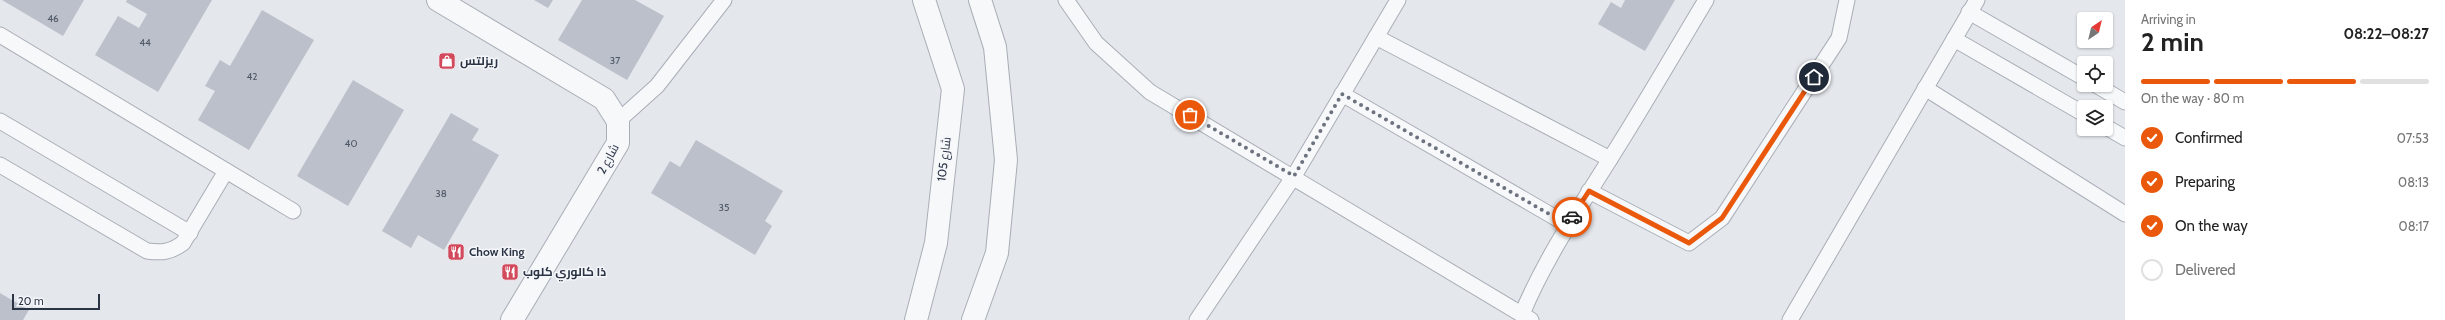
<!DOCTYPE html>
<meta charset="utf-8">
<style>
body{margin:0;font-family:Cabin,Cairo,sans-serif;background:#f6f6f6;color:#222;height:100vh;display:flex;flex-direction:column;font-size:15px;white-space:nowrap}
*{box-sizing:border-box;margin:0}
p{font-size:13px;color:#767676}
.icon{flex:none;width:22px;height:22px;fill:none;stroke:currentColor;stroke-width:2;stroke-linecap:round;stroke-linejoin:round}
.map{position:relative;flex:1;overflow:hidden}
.sheet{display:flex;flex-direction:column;background:#fff;width:320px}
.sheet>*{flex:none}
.needle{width:26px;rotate:35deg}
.fabs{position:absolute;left:2077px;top:12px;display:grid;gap:8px}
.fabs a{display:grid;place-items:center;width:36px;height:36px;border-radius:4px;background:#fff;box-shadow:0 1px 3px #0004;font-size:20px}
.scale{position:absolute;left:12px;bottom:10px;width:88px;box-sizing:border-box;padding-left:4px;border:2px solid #2b3445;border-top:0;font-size:11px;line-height:14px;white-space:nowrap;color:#2b3445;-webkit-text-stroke:3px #f4f6f9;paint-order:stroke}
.pin{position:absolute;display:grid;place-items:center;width:34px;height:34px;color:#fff;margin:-17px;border:2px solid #fff;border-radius:50%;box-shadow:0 1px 4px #0007}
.courier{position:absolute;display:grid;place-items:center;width:40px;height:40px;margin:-20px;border:3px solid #ea580c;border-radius:50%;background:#fff;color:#222;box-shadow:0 1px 5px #0007}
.headline em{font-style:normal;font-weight:700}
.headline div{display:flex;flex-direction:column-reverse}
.headline{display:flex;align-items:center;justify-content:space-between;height:68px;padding:0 16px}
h1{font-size:26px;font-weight:700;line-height:30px}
.bar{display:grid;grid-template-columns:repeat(4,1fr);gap:6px 4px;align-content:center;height:48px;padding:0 16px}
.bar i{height:5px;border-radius:3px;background:#e0e0e0}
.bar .current{background:#ea580c}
.bar p{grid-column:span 4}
ol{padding:0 16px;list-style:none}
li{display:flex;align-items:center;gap:12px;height:44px}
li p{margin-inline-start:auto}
li .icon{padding:4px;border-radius:50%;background:#ea580c;color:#fff;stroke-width:4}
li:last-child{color:#767676}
li i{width:22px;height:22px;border:2px solid #e0e0e0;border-radius:50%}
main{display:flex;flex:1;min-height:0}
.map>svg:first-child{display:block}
.building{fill:#bbc0ca}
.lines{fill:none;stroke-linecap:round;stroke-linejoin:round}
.service-casing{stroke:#a9aeb7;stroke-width:17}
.minor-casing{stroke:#a9aeb7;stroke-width:24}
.tertiary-casing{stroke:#a9aeb7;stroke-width:24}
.service{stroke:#f7f8fa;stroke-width:15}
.minor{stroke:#f7f8fa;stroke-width:22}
.tertiary{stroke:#f7f8fa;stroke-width:22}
.done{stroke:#6c737f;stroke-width:4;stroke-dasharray:0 7.2}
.route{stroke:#ea580c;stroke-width:5}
.labels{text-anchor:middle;stroke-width:3;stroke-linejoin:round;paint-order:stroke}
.number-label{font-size:10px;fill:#4f5766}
.poi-label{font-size:12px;font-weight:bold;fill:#2b3445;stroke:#f4f6f9;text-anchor:start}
.street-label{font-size:12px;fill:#2b3445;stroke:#f4f6f9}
</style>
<main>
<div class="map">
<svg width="2125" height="320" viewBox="0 0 2125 320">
<rect width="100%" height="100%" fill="#e4e7ec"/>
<g class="building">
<polygon points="2,0 84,0 63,36"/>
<polygon points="127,0 212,0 158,92 95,55 118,16 139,28 147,14 126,2"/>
<polygon points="534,0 553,0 548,8"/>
<polygon points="582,0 635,0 664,16 627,80 558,40"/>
<polygon points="1625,0 1675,0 1645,51 1598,24 1611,2 1621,8"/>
<polygon points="262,10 314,40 249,150 198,120 215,91 205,86 220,60 230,66"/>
<polygon points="353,80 404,110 348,206 297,176"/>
<polygon points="451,113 479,129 472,140 499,155 444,250 418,235 411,248 382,231"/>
<polygon points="696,140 783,191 765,221 772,226 755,255 651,193 670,161 680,167"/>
<polygon points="0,293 29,310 23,320 0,320"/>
</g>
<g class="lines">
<defs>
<g id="service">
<polyline points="1066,0 1096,43 1150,92 1531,320"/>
<polyline points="1969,12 2084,78"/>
<polyline points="0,35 293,211"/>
<polyline points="1376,37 1610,159"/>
<polyline points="1954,39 2084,114"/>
<polyline points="2096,85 2125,102"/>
<polyline points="1925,88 2125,214"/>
<polyline points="1342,94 1568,225"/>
<polyline points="0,121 190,233"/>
<polyline points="618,121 657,86 724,0"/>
<polyline points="2106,127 2125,138"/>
<path d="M0,165L147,251C162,253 171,252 183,243L226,171"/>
<polyline points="1589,191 1689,243 1722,218 1839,38 1847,0"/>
<path d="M1522,314C1545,259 1578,210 1610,159C1643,107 1674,53 1706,0"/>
<polyline points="1197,320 1294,176 1398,0"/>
<polyline points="1790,320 1977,0"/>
</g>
<polyline id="minor" points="438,0 604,99 618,121 618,143 512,320"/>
<g id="tertiary">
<polyline points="916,320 936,243 953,89 924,0"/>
<polyline points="973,320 997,253 1006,160 995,47 980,0"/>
</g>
</defs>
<use href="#service" class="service-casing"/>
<use href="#minor" class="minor-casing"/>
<use href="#tertiary" class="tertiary-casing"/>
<use href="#service" class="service"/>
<use href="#minor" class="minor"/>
<use href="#tertiary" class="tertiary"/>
</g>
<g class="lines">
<polyline class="done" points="1190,115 1294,176 1342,94 1568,225 1572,217"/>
<polyline class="route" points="1572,217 1589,191 1689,243 1722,218 1814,77"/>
</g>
<defs>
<symbol id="shop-square" viewBox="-11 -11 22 22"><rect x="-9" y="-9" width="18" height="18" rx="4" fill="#d1495b" stroke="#f4f6f9"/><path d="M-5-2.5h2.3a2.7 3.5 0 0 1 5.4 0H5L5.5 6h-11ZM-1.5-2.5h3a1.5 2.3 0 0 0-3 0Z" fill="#fff"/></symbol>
<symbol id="restaurant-square" viewBox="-11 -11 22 22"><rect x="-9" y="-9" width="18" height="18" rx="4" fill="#d1495b" stroke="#f4f6f9"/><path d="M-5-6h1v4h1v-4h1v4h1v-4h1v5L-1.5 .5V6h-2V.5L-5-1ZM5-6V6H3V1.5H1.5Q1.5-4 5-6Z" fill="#fff"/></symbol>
</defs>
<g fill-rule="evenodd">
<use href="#shop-square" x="437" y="51" width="20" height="20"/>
<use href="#restaurant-square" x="446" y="242" width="20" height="20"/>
<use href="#restaurant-square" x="500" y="262" width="20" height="20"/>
</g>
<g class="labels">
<g class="number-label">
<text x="53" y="22">46</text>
<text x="145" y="46">44</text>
<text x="615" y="64">37</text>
<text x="252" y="80">42</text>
<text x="351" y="147">40</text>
<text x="441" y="197">38</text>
<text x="724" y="211">35</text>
</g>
<g class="poi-label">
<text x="460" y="65">ريزلتس</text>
<text x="469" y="256">Chow King</text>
<text x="523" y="276">ذا كالوري كلوب</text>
</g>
<g class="street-label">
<text transform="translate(608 159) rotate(-62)" y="4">شارع 2</text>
<text transform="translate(944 159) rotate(-83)" y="4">شارع 105</text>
</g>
</g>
</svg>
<div class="fabs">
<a><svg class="needle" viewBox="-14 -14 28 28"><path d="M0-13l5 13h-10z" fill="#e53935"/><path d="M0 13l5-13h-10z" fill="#767676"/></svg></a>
<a><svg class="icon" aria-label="locate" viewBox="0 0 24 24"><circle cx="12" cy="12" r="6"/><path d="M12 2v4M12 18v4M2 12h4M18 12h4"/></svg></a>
<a><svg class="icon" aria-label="layers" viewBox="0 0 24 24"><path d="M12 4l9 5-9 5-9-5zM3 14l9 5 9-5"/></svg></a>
</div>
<div class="scale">20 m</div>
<div class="pin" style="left:1190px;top:115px;background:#ea580c"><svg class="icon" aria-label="bag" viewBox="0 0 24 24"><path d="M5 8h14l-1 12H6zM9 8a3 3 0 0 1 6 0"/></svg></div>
<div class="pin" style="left:1814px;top:77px;background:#1f2937"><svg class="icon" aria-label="home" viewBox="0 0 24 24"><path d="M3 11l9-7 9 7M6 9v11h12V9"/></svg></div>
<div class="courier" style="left:1572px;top:217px"><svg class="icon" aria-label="car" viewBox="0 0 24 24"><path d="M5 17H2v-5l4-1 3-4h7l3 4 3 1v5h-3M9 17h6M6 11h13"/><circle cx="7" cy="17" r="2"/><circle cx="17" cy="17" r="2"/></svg></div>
</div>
<section class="sheet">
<div class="headline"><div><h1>2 min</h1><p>Arriving in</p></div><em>08:22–08:27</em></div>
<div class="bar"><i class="current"></i><i class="current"></i><i class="current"></i><i></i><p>On the way · 80 m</p></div>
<ol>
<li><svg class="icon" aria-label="check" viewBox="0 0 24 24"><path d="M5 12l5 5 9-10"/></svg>Confirmed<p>07:53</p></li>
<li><svg class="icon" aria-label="check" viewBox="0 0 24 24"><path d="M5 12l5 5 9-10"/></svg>Preparing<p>08:13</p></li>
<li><svg class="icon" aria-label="check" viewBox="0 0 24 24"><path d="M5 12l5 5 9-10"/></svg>On the way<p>08:17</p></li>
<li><i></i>Delivered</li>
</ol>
</section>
</main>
